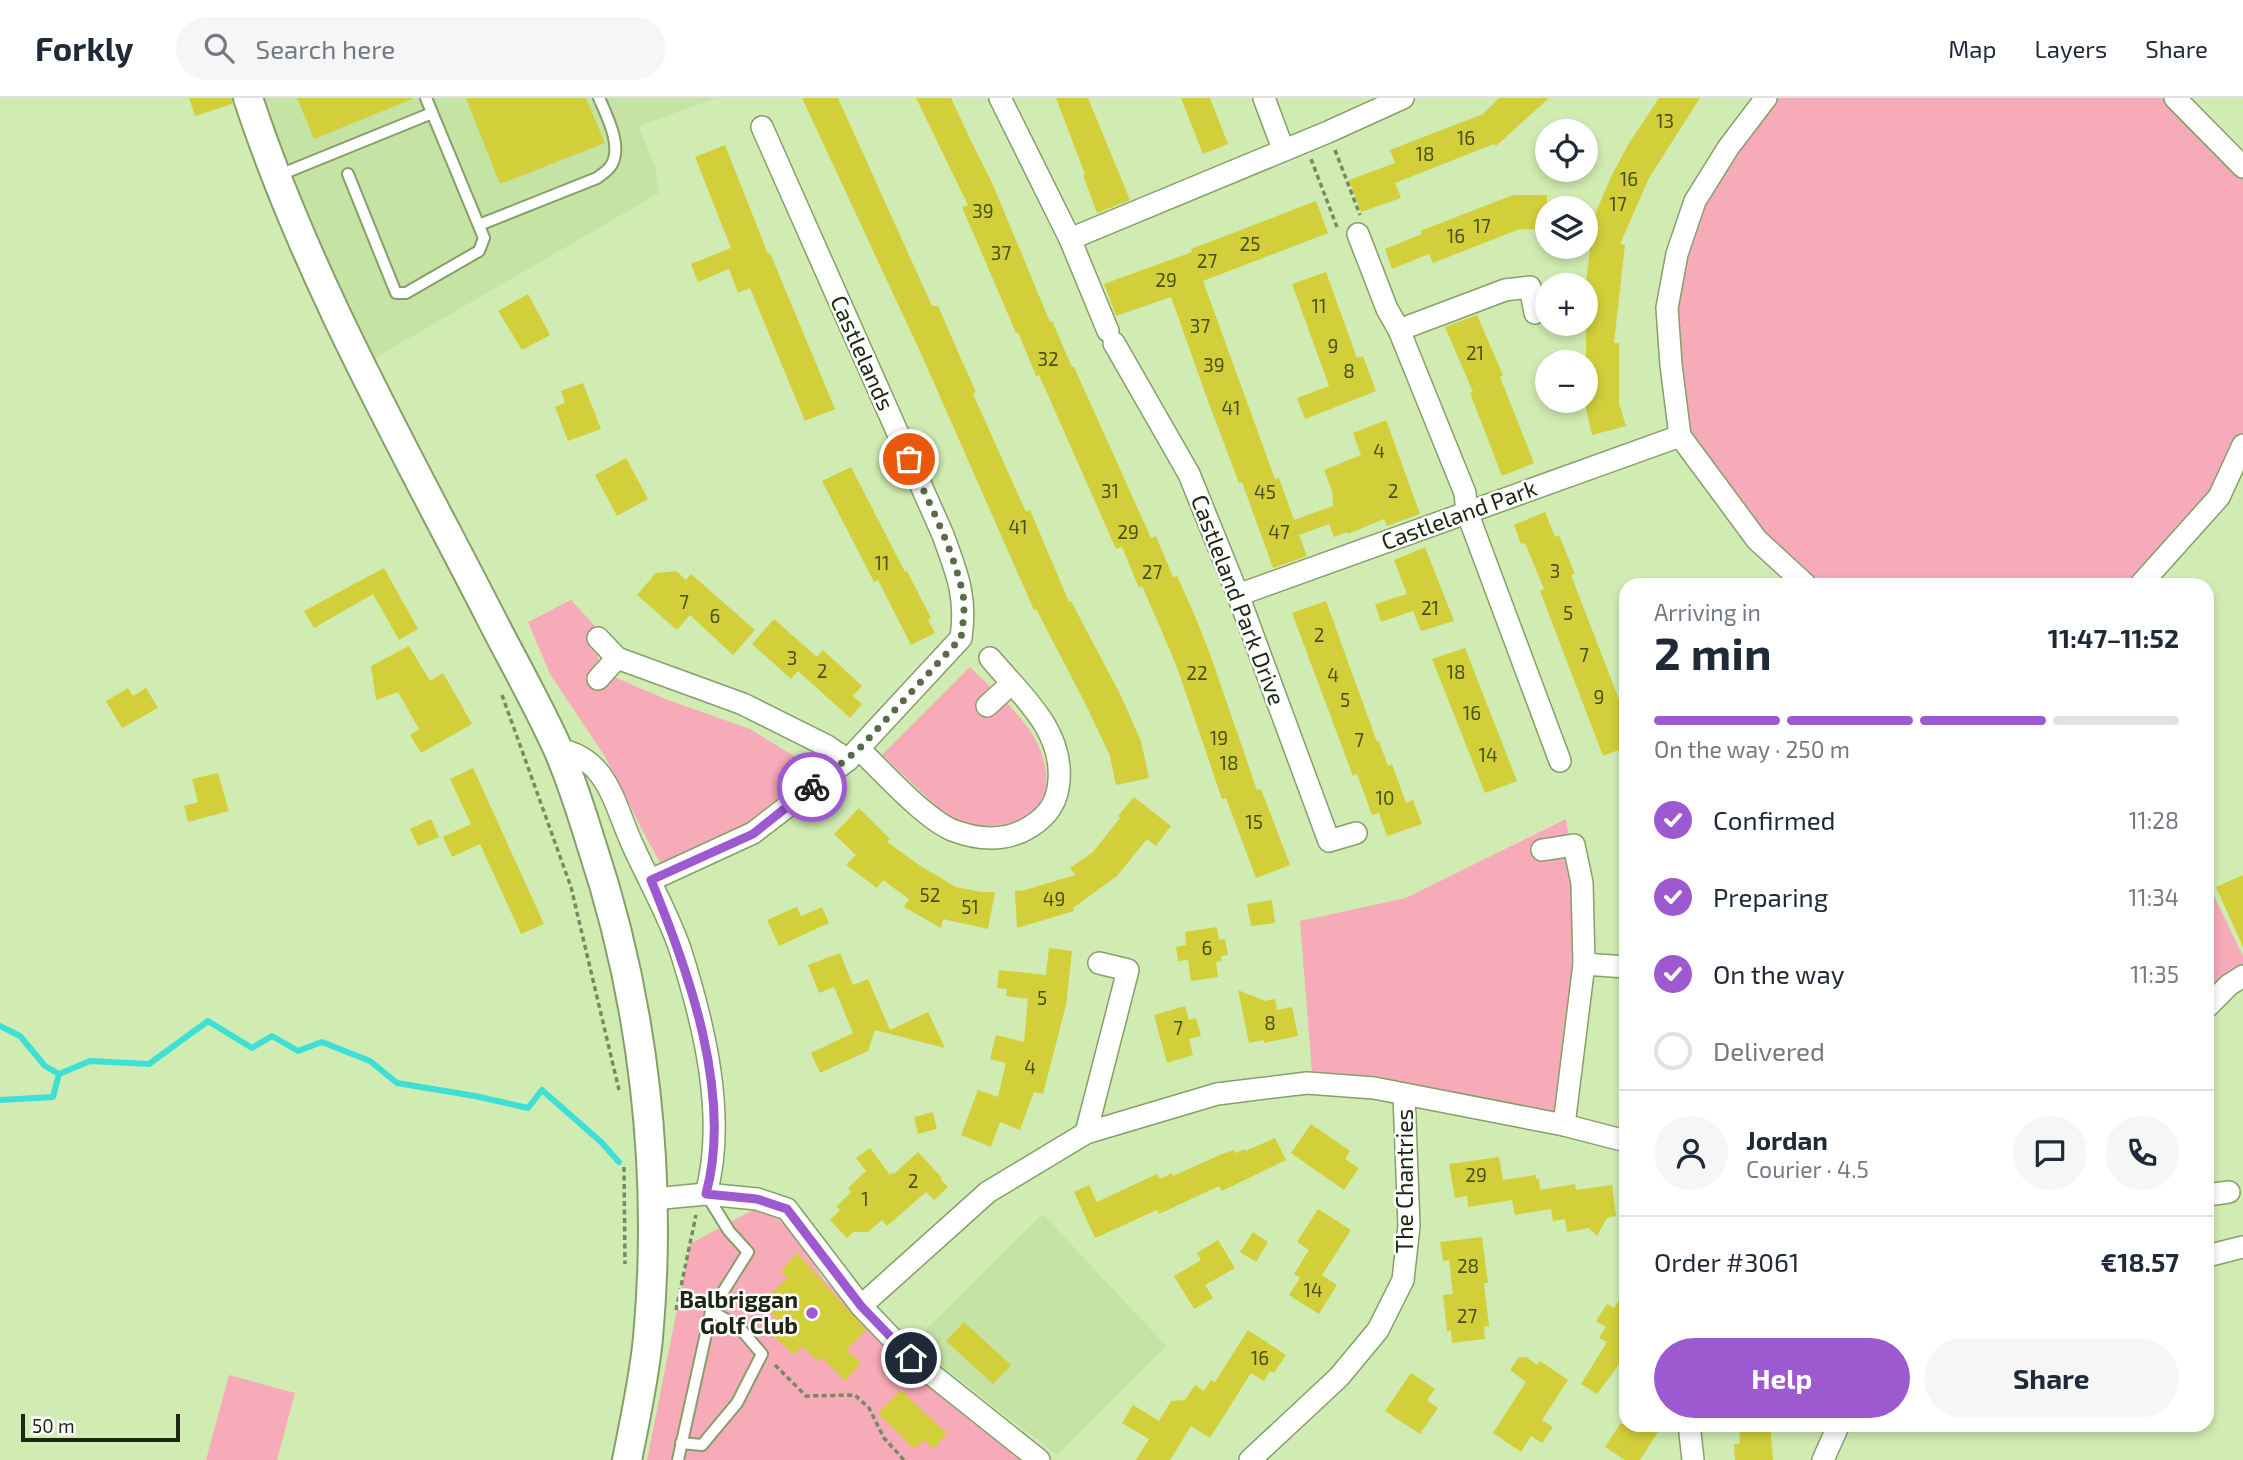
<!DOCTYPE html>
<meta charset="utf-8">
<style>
body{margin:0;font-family:"Exo 2",sans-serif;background:#f6f6f7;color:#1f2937;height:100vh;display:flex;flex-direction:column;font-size:26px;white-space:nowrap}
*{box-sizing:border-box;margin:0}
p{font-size:23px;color:#747a83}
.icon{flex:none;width:38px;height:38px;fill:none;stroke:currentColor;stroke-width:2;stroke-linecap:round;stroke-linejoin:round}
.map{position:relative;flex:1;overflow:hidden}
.side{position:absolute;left:1619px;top:480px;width:595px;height:854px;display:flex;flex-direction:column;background:#fff;border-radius:21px;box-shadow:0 4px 10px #0003}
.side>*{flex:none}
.tools{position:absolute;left:1535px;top:21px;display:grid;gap:14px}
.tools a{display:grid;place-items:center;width:63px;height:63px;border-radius:50%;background:#fff;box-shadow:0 4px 10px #0003;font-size:35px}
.scale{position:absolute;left:21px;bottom:18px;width:159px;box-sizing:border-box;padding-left:7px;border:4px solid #1c2610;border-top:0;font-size:19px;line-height:24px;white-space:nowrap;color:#1c2610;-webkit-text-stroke:5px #fff;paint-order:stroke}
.pin{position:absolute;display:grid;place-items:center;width:60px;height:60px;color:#fff;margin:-30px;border:4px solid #fff;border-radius:50%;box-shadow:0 2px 7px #0007}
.courier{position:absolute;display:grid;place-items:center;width:70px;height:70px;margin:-35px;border:5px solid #9d59cf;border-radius:50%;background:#fff;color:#222;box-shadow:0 2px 9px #0007}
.summary em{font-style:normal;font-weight:700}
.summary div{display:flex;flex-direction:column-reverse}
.summary{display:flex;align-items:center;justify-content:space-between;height:119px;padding:0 35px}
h1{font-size:46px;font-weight:700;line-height:52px}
.bar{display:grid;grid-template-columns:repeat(4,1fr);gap:10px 7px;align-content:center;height:84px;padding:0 35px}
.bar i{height:9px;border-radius:5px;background:#e0e1e3}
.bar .selected{background:#9d59cf}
.bar p{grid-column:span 4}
.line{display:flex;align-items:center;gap:18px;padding:0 35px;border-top:2px solid #e0e1e3}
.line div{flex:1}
.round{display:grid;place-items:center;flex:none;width:74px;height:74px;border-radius:37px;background:#f6f6f7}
ol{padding:0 35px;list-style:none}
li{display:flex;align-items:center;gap:21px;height:77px}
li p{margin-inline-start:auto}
li .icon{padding:7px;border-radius:50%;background:#9d59cf;color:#fff;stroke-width:4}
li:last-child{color:#747a83}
li i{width:38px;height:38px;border:4px solid #e0e1e3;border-radius:50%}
.cta{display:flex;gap:14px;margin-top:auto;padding:14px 35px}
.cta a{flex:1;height:80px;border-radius:42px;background:#9d59cf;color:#fff;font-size:28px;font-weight:700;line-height:80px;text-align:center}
.cta a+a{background:#f6f6f7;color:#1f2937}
header{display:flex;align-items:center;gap:42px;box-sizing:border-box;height:98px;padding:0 35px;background:#fff;border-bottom:2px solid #e0e1e3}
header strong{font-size:33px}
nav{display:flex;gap:38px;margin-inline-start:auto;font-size:24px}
.search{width:490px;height:63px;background:#f6f6f7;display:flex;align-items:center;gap:18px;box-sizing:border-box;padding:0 24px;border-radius:38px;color:#747a83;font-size:26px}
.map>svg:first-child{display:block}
.built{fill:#c5e3a3}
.green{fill:#f7aab7}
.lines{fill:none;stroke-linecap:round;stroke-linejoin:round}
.stream{stroke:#3edfd4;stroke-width:6}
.building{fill:#d2cf3a}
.lane-casing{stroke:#869f69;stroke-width:14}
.street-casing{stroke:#869f69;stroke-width:24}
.secondary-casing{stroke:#869f69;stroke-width:32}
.path{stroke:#778962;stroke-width:3.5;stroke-dasharray:5 3.5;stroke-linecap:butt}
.lane{stroke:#fff;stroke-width:10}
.street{stroke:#fff;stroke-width:21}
.secondary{stroke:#fff;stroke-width:28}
.done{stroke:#5b6b49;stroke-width:7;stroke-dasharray:0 12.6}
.route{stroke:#9d59cf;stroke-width:9}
.poi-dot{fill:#9d59cf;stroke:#fff;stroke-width:2.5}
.labels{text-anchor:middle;stroke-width:5;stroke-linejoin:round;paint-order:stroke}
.number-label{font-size:19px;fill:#4a501a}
.street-label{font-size:23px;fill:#1c2610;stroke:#fff}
.poi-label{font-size:23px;font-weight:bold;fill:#1c2610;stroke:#fff;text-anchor:end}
</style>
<header>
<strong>Forkly</strong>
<div class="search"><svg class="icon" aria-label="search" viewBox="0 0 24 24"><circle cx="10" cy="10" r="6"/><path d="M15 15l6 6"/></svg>Search here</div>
<nav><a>Map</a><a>Layers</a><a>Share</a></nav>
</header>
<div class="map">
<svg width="2243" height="1362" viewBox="0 0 2243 1362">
<rect width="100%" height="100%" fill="#d1ecb3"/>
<g class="built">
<polygon points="248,0 717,0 638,28 655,67 659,95 361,268"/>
<polygon points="1043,1116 1166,1248 1057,1357 912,1245"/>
</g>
<g class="green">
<polygon points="1766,0 2175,0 2243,69 2243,347 2219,399 2141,486 1805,486 1686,334 1667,210 1695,103"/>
<polygon points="571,502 594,527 600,573 668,602 750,631 815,671 750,730 665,772 649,745 604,657 550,576 528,524"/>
<path d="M970,569C1014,613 1064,647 1040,717L1006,733L958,728L882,657Z"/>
<polygon points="1566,721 1579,803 1563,993 1553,1013 1535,1018 1313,987 1300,823 1406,800"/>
<polygon points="2214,798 2243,858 2243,883 2207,913 2207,804"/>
<polygon points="768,1112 796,1137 823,1181 908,1261 1033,1362 647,1362 690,1146 751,1113"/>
<polygon points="229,1277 295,1295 277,1362 206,1362"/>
</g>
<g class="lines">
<g class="stream">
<polyline points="0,928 20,938 45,968 59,976"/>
<polyline points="59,976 90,963 149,966 208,923 252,950 272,938 298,953 322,944 370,963 397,985 475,998 528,1010 542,992 601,1044 619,1064"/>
<polyline points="0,1002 53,999 59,976"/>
</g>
</g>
<g class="building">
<polygon points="189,0 232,0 232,6 195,18"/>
<polygon points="297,0 412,0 412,1 314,41"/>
<polygon points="466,0 586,0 605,45 500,86"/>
<polygon points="802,0 838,0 932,208 938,208 958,254 976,294 973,296 1026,414 1030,412 1069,504 1071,503 1121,598 1141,643 1149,680 1116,687 1110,658 1085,605 1036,511 1034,512 923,260"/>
<polygon points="916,0 951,0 971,43 993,87 1050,224 1052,223 1072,269 1074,269 1151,440 1156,438 1173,479 1177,478 1195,518 1210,556 1257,692 1261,691 1290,767 1256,780 1226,700 1222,701 1178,572 1160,529 1142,488 1139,490 1122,449 1116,451 1039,277 1036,278 1018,234 1016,235 962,109 968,107"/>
<polygon points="1056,0 1088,0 1130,102 1097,115 1083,77 1085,76"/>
<polygon points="1181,0 1210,0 1228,46 1203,56"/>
<polygon points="1499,0 1549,0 1496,48 1494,46 1395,85 1401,100 1361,114 1349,82 1395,65 1390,52 1483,16"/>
<polygon points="1659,0 1700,0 1649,80 1620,146 1625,147 1614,245 1619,245 1619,305 1626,328 1592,337 1586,311 1586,183 1593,129 1590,128 1611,79 1629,45"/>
<polygon points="725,47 768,156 770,155 835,311 805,323 750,190 738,195 729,171 698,184 691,166 731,150 695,59"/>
<polygon points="1513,97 1547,97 1547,132 1520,131 1433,165 1429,156 1392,171 1385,151 1422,136 1420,133"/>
<polygon points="1316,103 1328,135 1203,183 1275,381 1279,380 1294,422 1333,408 1332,393 1324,372 1361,357 1353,335 1386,322 1420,416 1387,428 1384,421 1348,436 1347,434 1334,439 1329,426 1299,437 1307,458 1273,470 1242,384 1239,385 1208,303 1171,199 1116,218 1104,186 1192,154 1191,151"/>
<polygon points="1326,174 1357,260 1363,258 1376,293 1305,321 1297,300 1329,288 1292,186"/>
<polygon points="528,196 550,237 522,252 498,213"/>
<polygon points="1477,217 1503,277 1500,279 1534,365 1502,378 1470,295 1473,294 1445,229"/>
<polygon points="583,285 601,331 568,343 555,309 565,305 561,293"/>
<polygon points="626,360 648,401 617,418 595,377"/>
<polygon points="851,369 905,474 907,473 931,520 928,522 935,535 911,547 878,482 874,484 822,383"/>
<polygon points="1545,414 1555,439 1559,437 1575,476 1571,477 1626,620 1626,649 1603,658 1540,493 1544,491 1525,445 1521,446 1514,427"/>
<polygon points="1425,449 1454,523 1421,533 1413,513 1381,524 1375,506 1407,496 1394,462"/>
<polygon points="384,470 418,531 399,542 373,496 314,530 304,513"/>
<polygon points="676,473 686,482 691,476 755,532 733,557 690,517 677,532 637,497 656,475"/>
<polygon points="1326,503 1377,644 1379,643 1388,668 1392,666 1406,705 1413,702 1422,726 1387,738 1379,715 1372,717 1357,676 1353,678 1292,515"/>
<polygon points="774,521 817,559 823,552 862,588 853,598 862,606 850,620 798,573 791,581 752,546"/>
<polygon points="409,548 430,583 443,575 472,626 421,655 410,637 419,631 398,594 376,602 371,568"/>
<polygon points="1465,550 1517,683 1485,695 1432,561"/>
<polygon points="128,590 133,598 146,590 158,610 122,630 106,603"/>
<polygon points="473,670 544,826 521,836 480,746 452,759 443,739 471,726 450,681"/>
<polygon points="218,675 229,713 188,724 184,708 198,704 192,681"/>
<polygon points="1134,699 1171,728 1156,748 1147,741 1117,778 1073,810 1074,813 1017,830 1015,793 1025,792 1075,777 1070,770 1093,754 1120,720 1118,718"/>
<polygon points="859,710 890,741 887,744 922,769 956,789 981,794 995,794 988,831 943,821 941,830 904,809 909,801 883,782 877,790 846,767 856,757 834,736"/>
<polygon points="431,721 439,739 418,748 410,731"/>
<polygon points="2243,777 2243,849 2216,789"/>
<polygon points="1272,802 1275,825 1251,828 1247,806"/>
<polygon points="797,809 801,818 822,809 829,825 779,848 767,822"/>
<polygon points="1217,829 1219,842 1225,841 1228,857 1221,858 1222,863 1216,864 1218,879 1191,883 1188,862 1178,863 1176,849 1186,847 1185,834"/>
<polygon points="1049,850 1072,853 1066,907 1043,996 1034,994 1020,1032 1000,1024 991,1049 961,1037 978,992 998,999 1006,965 990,961 996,937 1024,944 1028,901 1006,898 1007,891 997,890 999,872 1046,877"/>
<polygon points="840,855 853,887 868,881 890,932 928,914 945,950 875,932 868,953 820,975 811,955 853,935 834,889 819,895 808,867"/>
<polygon points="1238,892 1265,903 1275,901 1277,912 1292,909 1298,938 1264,945 1264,942 1249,945"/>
<polygon points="1185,908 1189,922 1196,920 1201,938 1189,941 1193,957 1167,965 1154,917"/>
<polygon points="933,1014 937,1031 918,1036 914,1019"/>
<polygon points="1311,1026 1350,1053 1345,1061 1359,1070 1344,1092 1291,1055"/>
<polygon points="1275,1040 1286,1062 1222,1093 1219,1088 1159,1116 1157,1112 1095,1140 1074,1094 1089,1087 1097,1104 1157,1076 1160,1081 1172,1075 1173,1078 1222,1056 1234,1052 1236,1055 1245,1051 1246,1053"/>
<polygon points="870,1050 890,1077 893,1074 894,1076 918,1054 942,1080 941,1082 948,1089 934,1102 926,1094 887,1128 882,1122 868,1134 853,1134 847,1140 830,1122 840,1112 836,1109 851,1094 848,1090 866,1073 856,1060"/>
<polygon points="1499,1059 1503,1082 1536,1077 1536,1081 1539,1081 1540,1092 1575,1086 1576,1092 1612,1087 1616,1118 1607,1120 1597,1138 1589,1130 1567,1134 1565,1121 1553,1123 1551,1111 1515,1117 1512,1102 1468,1109 1467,1098 1455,1100 1449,1066"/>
<polygon points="1318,1111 1351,1132 1322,1177 1337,1187 1319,1216 1289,1197 1300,1180 1294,1176 1309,1152 1297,1144"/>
<polygon points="1253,1134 1268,1144 1256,1164 1240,1154"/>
<polygon points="1482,1139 1488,1185 1484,1185 1489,1228 1484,1229 1485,1241 1452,1245 1451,1233 1447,1233 1443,1197 1453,1196 1449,1162 1443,1163 1440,1144"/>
<polygon points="1218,1142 1235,1170 1205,1187 1213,1200 1194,1211 1174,1178 1201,1162 1197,1155"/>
<polygon points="797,1155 866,1232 847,1252 861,1265 845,1283 821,1259 817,1263 802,1248 794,1257 770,1235 781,1225 761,1205 788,1179 781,1173"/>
<polygon points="1626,1192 1626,1257 1597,1296 1581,1286 1607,1244 1599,1240 1606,1229 1596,1223 1607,1206 1614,1210"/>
<polygon points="964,1224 1011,1267 993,1286 946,1243"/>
<polygon points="1248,1232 1286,1257 1274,1275 1270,1273 1264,1283 1251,1275 1210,1340 1191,1328 1170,1362 1136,1362 1149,1341 1122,1325 1133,1307 1159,1323 1171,1303 1185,1302 1195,1287 1204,1293 1211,1282 1215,1284"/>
<polygon points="1519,1259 1526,1259 1537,1267 1540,1263 1568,1282 1542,1322 1553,1329 1542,1345 1531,1338 1521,1354 1493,1335 1526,1284 1510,1272"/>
<polygon points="1411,1275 1435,1291 1427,1302 1438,1310 1420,1336 1385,1313"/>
<polygon points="901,1292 947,1336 933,1351 924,1342 914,1351 878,1315"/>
<polygon points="1620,1326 1663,1326 1640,1362 1625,1362 1605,1349"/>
<polygon points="1739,1326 1770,1326 1773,1362 1735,1362 1734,1346 1739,1346 1740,1342"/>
</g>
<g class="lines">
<defs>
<g id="lane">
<polyline points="348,76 396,195 406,195 479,153 484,140 426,0"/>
<polyline points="277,78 432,15"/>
<path d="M479,127L597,80C601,77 607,73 610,69C624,51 607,18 599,0"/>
<polyline points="681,1345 702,1347 737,1305 762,1256 738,1228 711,1213"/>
<polyline points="678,1362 711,1213 748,1154 729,1133 706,1096"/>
</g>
<g id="street">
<polyline points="1000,0 1070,141 1108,233"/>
<polyline points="1264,0 1283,51"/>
<polyline points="1766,0 1728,50 1695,103 1677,156 1667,210 1671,267 1680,338 1757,442 1805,486"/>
<polyline points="2175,0 2243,69"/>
<polyline points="1358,136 1387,211 1399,232 1465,395 1467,414 1560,663"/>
<polyline points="1070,141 1328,34 1403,0"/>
<polyline points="1399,232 1505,192 1530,189 1535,215"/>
<polyline points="1114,245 1189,376 1238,497 1329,743 1356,735"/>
<polyline points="2141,486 2219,399 2243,347"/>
<polyline points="1238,497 1680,338"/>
<polyline points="598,540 617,560 743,606 827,648 848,662"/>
<polyline points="598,581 617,560"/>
<polyline points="987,608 1011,586"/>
<path d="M558,651C609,660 614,708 634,750C649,783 668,816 680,851C704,926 727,1019 706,1096"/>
<path d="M859,651C883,674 923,719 952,732C978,742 1006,744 1030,729C1048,718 1058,704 1059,682C1063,631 1020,596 990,560"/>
<polyline points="1542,752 1574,747 1582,785 1584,866 1564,1027"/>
<path d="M651,782L753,735L848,662L961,540C967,498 957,476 943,437L762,29"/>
<polyline points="1584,866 1626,869"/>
<polyline points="2207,909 2229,887 2243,878"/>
<polyline points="1086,1035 1128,872 1099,865"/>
<polyline points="2207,1097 2229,1094"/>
<polyline points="653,1101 706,1096 757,1101 787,1111 861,1208 911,1260 1039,1362"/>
<polyline points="2207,1158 2243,1149"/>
<polyline points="861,1208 988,1094 1086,1035 1217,996 1307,985 1374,990 1564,1027 1626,1043"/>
<polyline points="1689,1326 1693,1362"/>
<polyline points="1250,1362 1339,1279 1378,1232 1403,1182 1409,1128 1404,997"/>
<polyline points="1823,1362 1839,1326"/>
</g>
<path id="secondary" d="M248,0C308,182 404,350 491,520C513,563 537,605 557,649C571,680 581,713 591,745C644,904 663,1074 648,1240C644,1281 635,1322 627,1362"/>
</defs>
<use href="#lane" class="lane-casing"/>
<use href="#street" class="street-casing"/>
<use href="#secondary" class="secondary-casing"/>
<g class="path">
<polyline points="1335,52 1360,117"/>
<polyline points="1311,61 1337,129"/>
<polyline points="502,597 571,789 619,992"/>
<polyline points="624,1069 625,1166"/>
<polyline points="676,1212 696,1117"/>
<polyline points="775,1267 806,1298 855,1297 869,1310 884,1340 904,1362"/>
</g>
<use href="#lane" class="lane"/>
<use href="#street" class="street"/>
<use href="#secondary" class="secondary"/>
</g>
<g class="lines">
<path class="done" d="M812,689L859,651L961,540C963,525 966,507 962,492C951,446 928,403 909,361"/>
<path class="route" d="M812,689L753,736L651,782C689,874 733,997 706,1096L757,1101L787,1111L861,1208L911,1260"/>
</g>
<circle class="poi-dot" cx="812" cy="1215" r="7"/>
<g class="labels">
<g class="number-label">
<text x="1665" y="30">13</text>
<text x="1466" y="47">16</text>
<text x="1425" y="63">18</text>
<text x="1629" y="88">16</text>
<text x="1618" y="113">17</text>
<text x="983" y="120">39</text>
<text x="1482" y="135">17</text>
<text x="1456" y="145">16</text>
<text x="1250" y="153">25</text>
<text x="1001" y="162">37</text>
<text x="1207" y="170">27</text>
<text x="1166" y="189">29</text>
<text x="1319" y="215">11</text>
<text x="1200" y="235">37</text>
<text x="1333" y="255">9</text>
<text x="1475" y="262">21</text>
<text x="1048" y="268">32</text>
<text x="1214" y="274">39</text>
<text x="1349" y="280">8</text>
<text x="1231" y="317">41</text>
<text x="1379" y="360">4</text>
<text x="1110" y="400">31</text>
<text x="1393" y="400">2</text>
<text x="1265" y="401">45</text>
<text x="1018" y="436">41</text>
<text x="1128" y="441">29</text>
<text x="1279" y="441">47</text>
<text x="882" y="472">11</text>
<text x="1555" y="480">3</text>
<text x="1152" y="481">27</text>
<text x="684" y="511">7</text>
<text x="1430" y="517">21</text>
<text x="1568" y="522">5</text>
<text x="715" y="525">6</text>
<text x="1319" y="544">2</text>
<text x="1584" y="564">7</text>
<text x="792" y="567">3</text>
<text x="822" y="580">2</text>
<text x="1456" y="581">18</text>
<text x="1197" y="582">22</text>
<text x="1333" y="584">4</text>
<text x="1599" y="606">9</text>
<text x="1345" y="609">5</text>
<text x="1472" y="622">16</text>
<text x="1219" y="647">19</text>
<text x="1359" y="649">7</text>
<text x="1488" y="664">14</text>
<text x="1229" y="672">18</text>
<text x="1385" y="707">10</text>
<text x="1254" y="731">15</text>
<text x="930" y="804">52</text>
<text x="1054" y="808">49</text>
<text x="970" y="816">51</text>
<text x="1207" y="857">6</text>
<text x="1042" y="907">5</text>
<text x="1270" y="932">8</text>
<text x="1178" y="937">7</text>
<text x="1030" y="976">4</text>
<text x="1476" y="1084">29</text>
<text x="913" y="1090">2</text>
<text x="865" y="1108">1</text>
<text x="1468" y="1175">28</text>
<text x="1313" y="1199">14</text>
<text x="1467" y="1225">27</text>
<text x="1260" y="1267">16</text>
</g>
<g class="street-label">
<text transform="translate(862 255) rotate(66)" y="8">Castlelands</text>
<text transform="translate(1459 417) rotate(-20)" y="8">Castleland Park</text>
<text transform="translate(1238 502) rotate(69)" y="8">Castleland Park Drive</text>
<text transform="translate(1405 1083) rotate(-90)" y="8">The Chantries</text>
</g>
<g class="poi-label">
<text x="798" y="1210">Balbriggan<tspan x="798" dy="26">Golf Club</tspan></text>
</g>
</g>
</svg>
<div class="tools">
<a><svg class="icon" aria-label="locate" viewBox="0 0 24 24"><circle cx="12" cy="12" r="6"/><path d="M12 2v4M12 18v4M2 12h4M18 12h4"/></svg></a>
<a><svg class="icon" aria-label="layers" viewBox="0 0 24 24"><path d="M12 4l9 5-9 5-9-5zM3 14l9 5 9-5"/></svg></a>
<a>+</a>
<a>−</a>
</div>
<div class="scale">50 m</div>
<div class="pin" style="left:909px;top:361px;background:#ea580c"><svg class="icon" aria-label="bag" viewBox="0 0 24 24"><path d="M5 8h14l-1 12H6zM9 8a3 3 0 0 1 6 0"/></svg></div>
<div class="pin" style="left:911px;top:1260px;background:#1f2937"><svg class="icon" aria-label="home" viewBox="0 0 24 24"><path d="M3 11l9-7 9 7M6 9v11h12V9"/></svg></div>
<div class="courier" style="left:812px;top:689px"><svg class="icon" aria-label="bike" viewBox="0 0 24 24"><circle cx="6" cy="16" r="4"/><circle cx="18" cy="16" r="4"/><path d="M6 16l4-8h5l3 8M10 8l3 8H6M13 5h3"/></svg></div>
<section class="side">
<div class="summary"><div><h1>2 min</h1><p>Arriving in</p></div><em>11:47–11:52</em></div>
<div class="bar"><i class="selected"></i><i class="selected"></i><i class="selected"></i><i></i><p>On the way · 250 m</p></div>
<ol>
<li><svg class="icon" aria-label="check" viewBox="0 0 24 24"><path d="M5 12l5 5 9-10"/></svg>Confirmed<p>11:28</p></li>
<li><svg class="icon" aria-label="check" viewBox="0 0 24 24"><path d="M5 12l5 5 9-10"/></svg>Preparing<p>11:34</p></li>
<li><svg class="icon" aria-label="check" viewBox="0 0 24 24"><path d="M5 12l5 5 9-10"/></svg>On the way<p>11:35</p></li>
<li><i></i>Delivered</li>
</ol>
<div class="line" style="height:126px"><a class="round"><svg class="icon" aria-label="person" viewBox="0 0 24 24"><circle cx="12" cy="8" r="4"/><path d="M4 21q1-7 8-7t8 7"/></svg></a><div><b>Jordan</b><p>Courier · 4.5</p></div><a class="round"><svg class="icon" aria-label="chat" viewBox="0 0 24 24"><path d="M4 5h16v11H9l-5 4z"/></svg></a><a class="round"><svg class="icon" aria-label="phone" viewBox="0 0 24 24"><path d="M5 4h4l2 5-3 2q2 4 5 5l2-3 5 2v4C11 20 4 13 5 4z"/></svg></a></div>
<div class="line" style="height:91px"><div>Order #3061</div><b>€18.57</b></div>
<div class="cta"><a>Help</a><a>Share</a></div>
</section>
</div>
